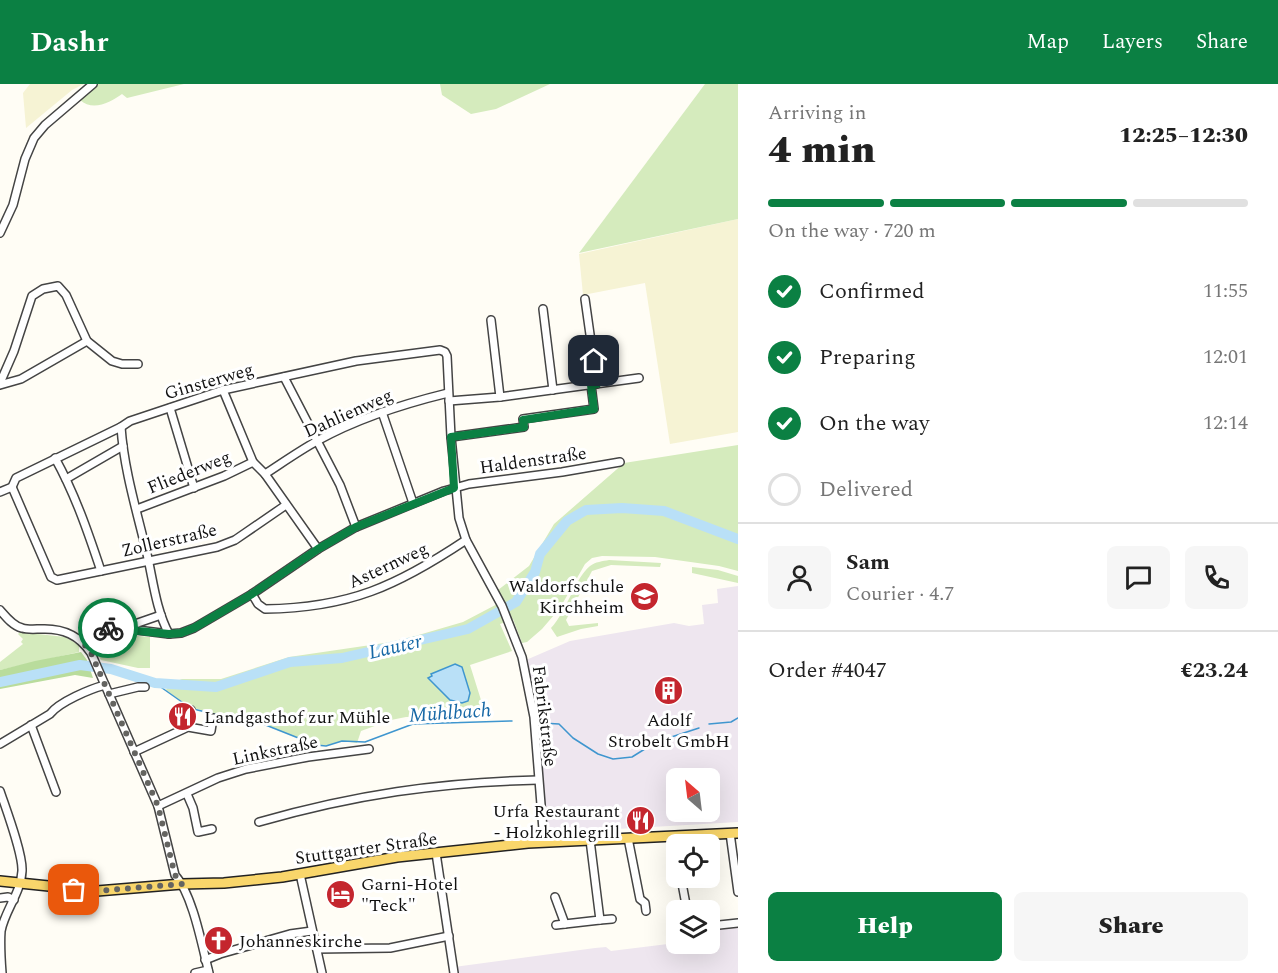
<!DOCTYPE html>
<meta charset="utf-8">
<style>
body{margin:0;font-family:Spectral,serif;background:#f6f6f6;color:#222;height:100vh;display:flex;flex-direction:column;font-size:22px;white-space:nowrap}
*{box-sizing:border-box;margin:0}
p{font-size:20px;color:#767676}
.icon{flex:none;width:33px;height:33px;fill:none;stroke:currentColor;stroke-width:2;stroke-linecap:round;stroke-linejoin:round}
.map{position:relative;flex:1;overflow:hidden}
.side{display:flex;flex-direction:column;background:#fff;width:540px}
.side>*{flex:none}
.needle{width:39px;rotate:332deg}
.fabs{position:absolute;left:666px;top:684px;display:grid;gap:12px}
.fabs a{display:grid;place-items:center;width:54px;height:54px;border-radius:9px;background:#fff;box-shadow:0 6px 24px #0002;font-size:30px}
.pin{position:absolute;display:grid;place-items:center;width:51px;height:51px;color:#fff;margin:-26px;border-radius:12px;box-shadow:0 3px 9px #0006}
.courier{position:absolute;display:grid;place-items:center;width:60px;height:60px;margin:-30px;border:4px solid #0b8043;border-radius:50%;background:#fff;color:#222;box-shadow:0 2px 8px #0007}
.headline em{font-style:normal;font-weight:800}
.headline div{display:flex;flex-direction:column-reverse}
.headline{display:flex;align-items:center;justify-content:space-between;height:102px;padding:0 30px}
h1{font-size:39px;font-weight:800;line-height:45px}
.bar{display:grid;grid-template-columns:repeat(4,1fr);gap:9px 6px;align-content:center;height:72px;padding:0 30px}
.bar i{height:8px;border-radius:4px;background:#e0e0e0}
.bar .current{background:#0b8043}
.bar p{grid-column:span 4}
.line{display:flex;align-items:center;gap:15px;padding:0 30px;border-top:2px solid #e0e0e0}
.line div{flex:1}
.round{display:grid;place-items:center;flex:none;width:63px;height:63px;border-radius:9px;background:#f6f6f6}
ol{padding:0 30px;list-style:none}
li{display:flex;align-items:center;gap:18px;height:66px}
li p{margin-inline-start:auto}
li .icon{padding:6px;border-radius:50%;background:#0b8043;color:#fff;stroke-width:4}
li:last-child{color:#767676}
li i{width:33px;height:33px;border:3px solid #e0e0e0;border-radius:50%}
.cta{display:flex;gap:12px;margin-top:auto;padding:12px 30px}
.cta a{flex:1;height:69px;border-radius:9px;background:#0b8043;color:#fff;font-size:24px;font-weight:800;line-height:69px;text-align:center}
.cta a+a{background:#f6f6f6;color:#222}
header{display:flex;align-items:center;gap:36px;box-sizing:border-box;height:84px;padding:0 30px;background:#0b8043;color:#fff}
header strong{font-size:28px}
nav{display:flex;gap:33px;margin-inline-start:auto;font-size:21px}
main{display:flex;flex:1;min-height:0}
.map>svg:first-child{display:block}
.industrial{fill:#eee6ef;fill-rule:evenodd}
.farmland{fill:#f6f3d4}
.green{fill:#d5ebbd}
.forest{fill:#b9dc9c}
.water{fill:#b9e0f7;stroke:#3f96cf;stroke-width:1.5}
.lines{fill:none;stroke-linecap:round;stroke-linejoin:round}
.stream{stroke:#3f96cf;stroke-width:1.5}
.river{stroke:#b9e0f7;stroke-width:10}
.minor-casing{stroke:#444;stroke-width:10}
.major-casing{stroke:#222;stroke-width:12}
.minor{stroke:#fff;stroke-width:7}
.major{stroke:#f9d66b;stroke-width:9}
.done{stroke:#646461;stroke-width:6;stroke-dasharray:0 10.8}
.route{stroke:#0b8043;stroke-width:8}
.labels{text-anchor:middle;stroke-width:6;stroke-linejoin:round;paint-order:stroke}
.street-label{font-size:18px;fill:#111;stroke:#fff}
.poi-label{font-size:18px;fill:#111;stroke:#fff;text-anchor:start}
.water-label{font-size:20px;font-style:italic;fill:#1768a6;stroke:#fff}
</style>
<header>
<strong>Dashr</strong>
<nav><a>Map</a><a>Layers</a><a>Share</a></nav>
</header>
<main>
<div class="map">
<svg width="738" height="889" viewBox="0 0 738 889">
<rect width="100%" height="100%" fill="#fffdf5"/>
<g class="industrial">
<path d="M738,502V738L548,749L534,612L526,576L570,557L674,539L689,542L704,540L702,521L718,519L717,505ZM676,694H710V728H676Z"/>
<polygon points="738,843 738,889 448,889 454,883 595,864 606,863 611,867 676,859 710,860 710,847"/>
</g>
<g class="farmland">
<polygon points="30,0 84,0 72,6 26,44 23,9"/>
<polygon points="738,135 738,348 670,360 645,199 583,211 579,170"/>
</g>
<g class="green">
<path d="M97,0H184L127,14L122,10C111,18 93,28 80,16Z"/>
<polygon points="440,0 550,0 496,25 471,30 442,11"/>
<polygon points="705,0 738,0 738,135 579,169"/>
<polygon points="738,361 738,487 719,482 655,473 602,472 592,474 585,480 560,524 542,545 527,558 522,559 513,535 500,540 512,567 470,581 486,632 406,633 391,636 361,647 357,659 342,657 326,662 316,661 249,634 236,635 189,623 166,606 167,604 163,602 182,595 221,595 289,573 398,557 463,538 503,517 498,506 529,482 554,440 624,379"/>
<path d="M609,476L661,479L660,483L611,481L592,487L566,536L569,542L598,539V542L581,545L557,553L551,544C567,527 575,494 590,482C595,478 603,477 609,476Z"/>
<polygon points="692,483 718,486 738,492 738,499 692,489"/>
<polygon points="20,548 65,553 79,561 79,568 0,586 0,578 23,560 21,558 23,555 18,550"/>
<polygon points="104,549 150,553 150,584 138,584 101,576 89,555"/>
</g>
<polygon class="forest" points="81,568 87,576 93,594 75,591 0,605 0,586 35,577"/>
<polygon class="water" points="455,580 462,583 470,609 468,617 462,619 450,616 428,594 432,592 431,590"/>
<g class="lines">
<g class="stream">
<polyline points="155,599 189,623"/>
<polyline points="193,625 236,635 248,634 316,661 326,662 342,657 365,658 413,640 512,637"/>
<polyline points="542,639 559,640 573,654 598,670 613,675 632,673 656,658 699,644"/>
<polyline points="709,640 731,638 738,634"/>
</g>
<polyline class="river" points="0,598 80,581 111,585 155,599 216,603 290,578 342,574 468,545 516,518 535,488 540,470 567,437 586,426 622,424 664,427 738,455"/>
<defs>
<g id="minor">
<polyline points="0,149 13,121 25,75 34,54 45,41 93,0"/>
<polyline points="585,215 597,300"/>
<polyline points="543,225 553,306"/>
<polyline points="284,293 340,401 356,443"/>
<polyline points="0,299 14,267 32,212 43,205 58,202 66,211 87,257 112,277 122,280 138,280"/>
<polyline points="0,301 21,295 87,257"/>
<polyline points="223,306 253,378 265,390 318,465"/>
<polyline points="500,313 639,294"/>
<polyline points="449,317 500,313 491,236"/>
<polyline points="170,324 194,404"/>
<polyline points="382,328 413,419"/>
<path d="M121,343C124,386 137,428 147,470C153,496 156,526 169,550"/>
<polyline points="451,353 524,343 523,335 594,325 591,301"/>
<path d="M55,374C75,410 88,448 101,487"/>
<path d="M265,390C282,379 299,367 317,357C358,334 403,320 448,309"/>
<polyline points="66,395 123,362"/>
<polyline points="12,403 51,493 57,496 217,463 235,456 286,421"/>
<polyline points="0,408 12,403 16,394 121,343 130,337 223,306 356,277 440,266 445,268 447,272 451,353 459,434 466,456 502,522 522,573 534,633 544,758"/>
<polyline points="137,425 224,392 253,378"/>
<path d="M252,510L258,520L265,525C349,524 397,502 466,456"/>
<path d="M0,526C6,533 13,542 22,544C28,546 36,545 41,545C63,544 79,551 91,569L158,722L175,791C193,811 202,862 209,889"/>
<polyline points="129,545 132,541 161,531"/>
<polyline points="81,556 92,548 107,544 129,545 169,550 181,549 194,544 252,510 318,465 356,443 444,407 469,400 562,388 620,378"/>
<polyline points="109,610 138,603 145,603"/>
<polyline points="31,641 56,708"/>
<polyline points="188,643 191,626"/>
<path d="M0,660L50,630C59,618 90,605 105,601"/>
<polyline points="134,668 188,643 211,647 213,634"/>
<path d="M0,707C6,725 23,770 22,787C21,809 5,826 1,847C0,861 1,876 2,889"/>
<polyline points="187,710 193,724 198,748 212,745"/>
<polyline points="158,722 218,694 246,685 308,673 369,665"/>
<path d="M259,738C353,711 440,698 538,696"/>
<polyline points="730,749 738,808"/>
<polyline points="674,752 676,766"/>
<polyline points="628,754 640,815 645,819 646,827"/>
<polyline points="436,769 454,889"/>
<polyline points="300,790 322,889"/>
<polyline points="681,794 687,826"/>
<polyline points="555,813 565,840"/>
<polyline points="0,814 8,813 14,816"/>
<polyline points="600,836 612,835"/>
<polyline points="556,841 600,836 590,756"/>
<polyline points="710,842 738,839"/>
<polyline points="317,865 390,864 449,852"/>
<polyline points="205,876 220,870 290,850 312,847"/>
<polyline points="195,889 208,886"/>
</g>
<polyline id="major" points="0,797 97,807 182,800 224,799 282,793 397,773 528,759 738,749"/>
</defs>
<use href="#minor" class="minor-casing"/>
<use href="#major" class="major-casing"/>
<use href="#minor" class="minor"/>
<use href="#major" class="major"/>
</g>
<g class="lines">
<polyline class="done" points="74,806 97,807 182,800 175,791 158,722 91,569 81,556 92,548 108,544"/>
<polyline class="route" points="108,544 169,550 181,549 194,544 252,510 318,465 356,443 454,404 451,353 524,343 523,336 594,325 591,301 597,300 594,277"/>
</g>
<defs>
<symbol id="school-disc" viewBox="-11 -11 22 22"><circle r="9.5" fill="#c4262e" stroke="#fff"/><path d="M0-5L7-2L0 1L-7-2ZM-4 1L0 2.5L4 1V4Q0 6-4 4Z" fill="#fff"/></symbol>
<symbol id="building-disc" viewBox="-11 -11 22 22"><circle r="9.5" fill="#c4262e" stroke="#fff"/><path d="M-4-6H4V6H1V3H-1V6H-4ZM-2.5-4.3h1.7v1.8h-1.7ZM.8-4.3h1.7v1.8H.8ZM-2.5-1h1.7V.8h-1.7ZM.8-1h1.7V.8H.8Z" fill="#fff"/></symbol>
<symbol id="restaurant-disc" viewBox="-11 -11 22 22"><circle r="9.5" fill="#c4262e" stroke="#fff"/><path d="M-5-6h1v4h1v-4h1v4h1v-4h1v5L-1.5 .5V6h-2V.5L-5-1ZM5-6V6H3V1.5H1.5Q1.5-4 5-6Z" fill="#fff"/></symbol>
<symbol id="hotel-disc" viewBox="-11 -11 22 22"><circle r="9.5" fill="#c4262e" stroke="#fff"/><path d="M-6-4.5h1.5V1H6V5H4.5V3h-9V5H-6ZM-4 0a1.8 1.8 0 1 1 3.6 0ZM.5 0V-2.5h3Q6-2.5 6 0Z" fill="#fff"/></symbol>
<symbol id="church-disc" viewBox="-11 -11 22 22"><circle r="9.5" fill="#c4262e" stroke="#fff"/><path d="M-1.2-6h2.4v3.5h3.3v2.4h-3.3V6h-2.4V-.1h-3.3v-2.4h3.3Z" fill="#fff"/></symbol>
</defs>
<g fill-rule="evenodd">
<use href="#school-disc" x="628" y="496" width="33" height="33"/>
<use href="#building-disc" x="652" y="590" width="33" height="33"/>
<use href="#restaurant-disc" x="166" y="616" width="33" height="33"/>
<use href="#restaurant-disc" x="624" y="720" width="33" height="33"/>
<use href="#hotel-disc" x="324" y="794" width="33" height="33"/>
<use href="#church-disc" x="202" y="840" width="33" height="33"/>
</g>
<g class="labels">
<g class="street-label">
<text transform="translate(209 297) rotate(-16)" y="6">Ginsterweg</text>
<text transform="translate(348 329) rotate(-24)" y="6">Dahlienweg</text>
<text transform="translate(533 376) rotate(-8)" y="6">Haldenstraße</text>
<text transform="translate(189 388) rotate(-22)" y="6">Fliederweg</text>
<text transform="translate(169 456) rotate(-13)" y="6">Zollerstraße</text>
<text transform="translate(388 481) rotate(-25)" y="6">Asternweg</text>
<text transform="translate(545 632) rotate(83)" y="6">Fabrikstraße</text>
<text transform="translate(275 666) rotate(-12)" y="6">Linkstraße</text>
<text transform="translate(366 764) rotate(-8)" y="6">Stuttgarter Straße</text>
</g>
<g class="poi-label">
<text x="624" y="508" text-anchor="end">Waldorfschule<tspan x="624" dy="21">Kirchheim</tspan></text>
<text x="204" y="639">Landgasthof zur Mühle</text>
<text x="669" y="642" text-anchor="middle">Adolf<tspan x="669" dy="21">Strobelt GmbH</tspan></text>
<text x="620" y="733" text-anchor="end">Urfa Restaurant<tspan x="620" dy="21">- Holzkohlegrill</tspan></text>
<text x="361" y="806">Garni-Hotel<tspan x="361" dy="21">"Teck"</tspan></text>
<text x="239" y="863">Johanneskirche</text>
</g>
<g class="water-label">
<text transform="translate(395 562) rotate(-13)" y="7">Lauter</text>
<text transform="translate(450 628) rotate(-4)" y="7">Mühlbach</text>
</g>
</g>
</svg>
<div class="fabs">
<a><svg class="needle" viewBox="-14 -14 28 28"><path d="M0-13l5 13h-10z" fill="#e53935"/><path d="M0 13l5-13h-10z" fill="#767676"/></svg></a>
<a><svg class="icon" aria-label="locate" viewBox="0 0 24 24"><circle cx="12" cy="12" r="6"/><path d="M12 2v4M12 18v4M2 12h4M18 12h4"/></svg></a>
<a><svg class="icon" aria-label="layers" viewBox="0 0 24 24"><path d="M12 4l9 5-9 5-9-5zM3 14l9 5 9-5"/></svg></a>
</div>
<div class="pin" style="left:74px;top:806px;background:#ea580c"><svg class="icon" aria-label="bag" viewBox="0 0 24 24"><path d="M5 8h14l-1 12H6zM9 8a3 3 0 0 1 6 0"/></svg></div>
<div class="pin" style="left:594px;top:277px;background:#1f2937"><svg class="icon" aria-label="home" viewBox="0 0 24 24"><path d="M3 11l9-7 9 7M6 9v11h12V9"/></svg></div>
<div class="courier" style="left:108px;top:544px"><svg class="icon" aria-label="bike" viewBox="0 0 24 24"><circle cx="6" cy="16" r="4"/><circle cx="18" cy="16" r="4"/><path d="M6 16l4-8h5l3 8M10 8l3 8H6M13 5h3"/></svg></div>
</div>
<section class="side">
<div class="headline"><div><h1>4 min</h1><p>Arriving in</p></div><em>12:25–12:30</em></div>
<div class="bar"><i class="current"></i><i class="current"></i><i class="current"></i><i></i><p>On the way · 720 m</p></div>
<ol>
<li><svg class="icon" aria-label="check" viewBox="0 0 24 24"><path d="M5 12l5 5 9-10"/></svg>Confirmed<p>11:55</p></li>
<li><svg class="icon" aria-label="check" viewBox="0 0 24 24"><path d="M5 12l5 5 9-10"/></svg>Preparing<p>12:01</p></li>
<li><svg class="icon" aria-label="check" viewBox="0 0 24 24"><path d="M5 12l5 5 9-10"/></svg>On the way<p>12:14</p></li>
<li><i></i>Delivered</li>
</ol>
<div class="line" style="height:108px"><a class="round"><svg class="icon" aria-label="person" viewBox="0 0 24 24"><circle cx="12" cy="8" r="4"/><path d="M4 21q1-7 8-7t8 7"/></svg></a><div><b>Sam</b><p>Courier · 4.7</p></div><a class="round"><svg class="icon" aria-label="chat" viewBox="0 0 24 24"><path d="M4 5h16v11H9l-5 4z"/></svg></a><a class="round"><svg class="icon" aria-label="phone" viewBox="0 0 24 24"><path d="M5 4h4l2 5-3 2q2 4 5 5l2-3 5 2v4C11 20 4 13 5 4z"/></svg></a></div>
<div class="line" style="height:78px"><div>Order #4047</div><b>€23.24</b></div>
<div class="cta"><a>Help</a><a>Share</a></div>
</section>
</main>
